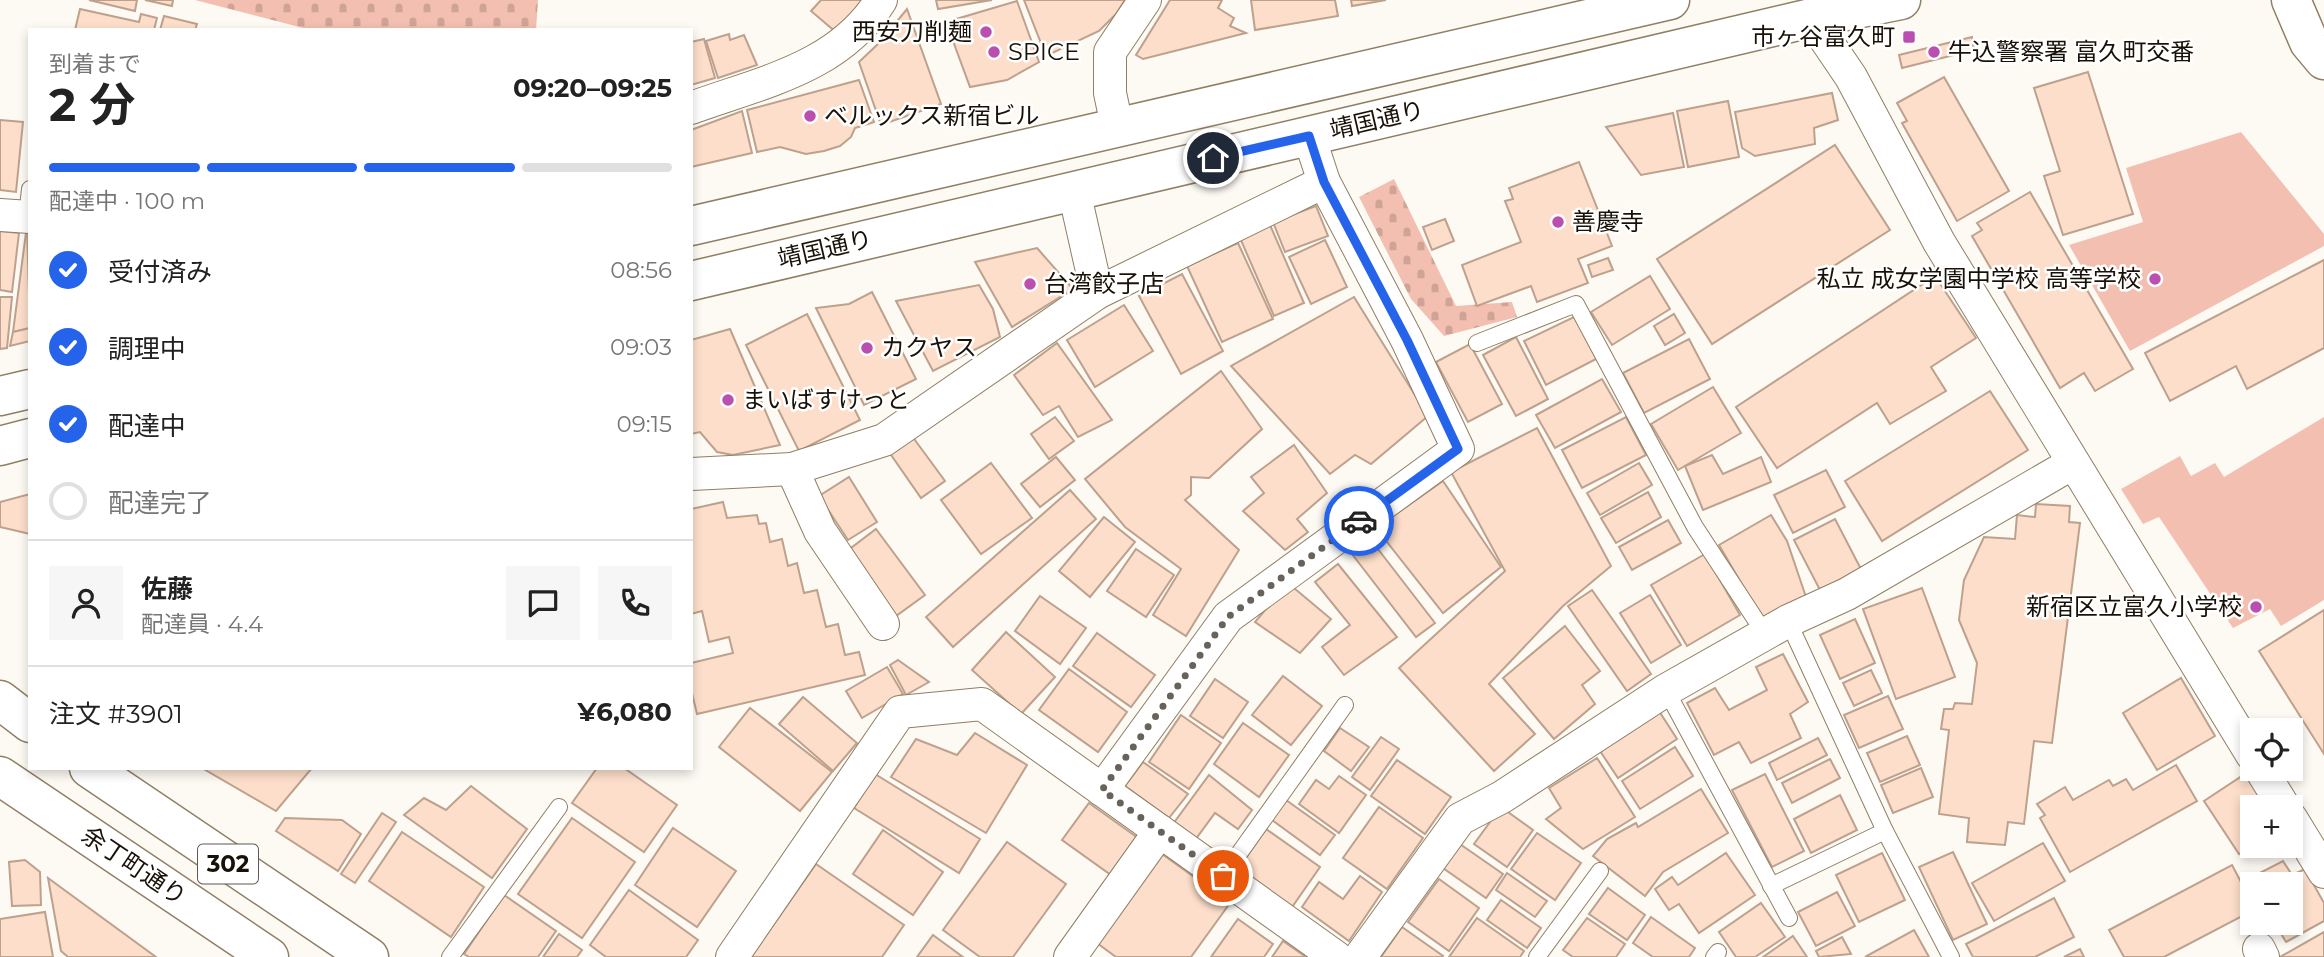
<!DOCTYPE html>
<html lang="ja">
<meta charset="utf-8">
<style>
body{margin:0;font-family:Montserrat,"Noto Sans JP",sans-serif;background:#f6f6f6;color:#222;height:100vh;display:flex;flex-direction:column;font-size:26px;white-space:nowrap}
*{box-sizing:border-box;margin:0}
p{font-size:23px;color:#767676}
.icon{flex:none;width:38px;height:38px;fill:none;stroke:currentColor;stroke-width:2;stroke-linecap:round;stroke-linejoin:round}
.map{position:relative;flex:1;overflow:hidden}
.panel{position:absolute;left:28px;top:28px;width:665px;height:742px;display:flex;flex-direction:column;background:#fff;border-radius:0px;box-shadow:0 4px 10px #0003}
.panel>*{flex:none}
.controls{position:absolute;left:2240px;top:718px;display:grid;gap:14px}
.controls a{display:grid;place-items:center;width:63px;height:63px;border-radius:0px;background:#fff;box-shadow:0 4px 10px #0003;font-size:35px}
.pin{position:absolute;display:grid;place-items:center;width:60px;height:60px;color:#fff;margin:-30px;border:4px solid #fff;border-radius:50%;box-shadow:0 2px 7px #0007}
.courier{position:absolute;display:grid;place-items:center;width:70px;height:70px;margin:-35px;border:5px solid #2563eb;border-radius:50%;background:#fff;color:#222;box-shadow:0 2px 9px #0007}
.headline em{font-style:normal;font-weight:700}
.headline div{display:flex;flex-direction:column-reverse}
.headline{display:flex;align-items:center;justify-content:space-between;height:119px;padding:0 21px}
h1{font-size:46px;font-weight:700;line-height:52px}
.bar{display:grid;grid-template-columns:repeat(4,1fr);gap:10px 7px;align-content:center;height:84px;padding:0 21px}
.bar i{height:9px;border-radius:5px;background:#e0e0e0}
.bar .on{background:#2563eb}
.bar p{grid-column:span 4}
.line{display:flex;align-items:center;gap:18px;padding:0 21px;border-top:2px solid #e0e0e0}
.line div{flex:1}
.round{display:grid;place-items:center;flex:none;width:74px;height:74px;border-radius:0px;background:#f6f6f6}
ol{padding:0 21px;list-style:none}
li{display:flex;align-items:center;gap:21px;height:77px}
li p{margin-inline-start:auto}
li .icon{padding:7px;border-radius:50%;background:#2563eb;color:#fff;stroke-width:4}
li:last-child{color:#767676}
li i{width:38px;height:38px;border:4px solid #e0e0e0;border-radius:50%}
.map>svg:first-child{display:block}
.cemetery{fill:url(#cemetery-stones)}
.garden{fill:#f3bfb1}
.building{fill:#fcdeca;stroke:#bda18d;stroke-width:2}
.lines{fill:none;stroke-linecap:round;stroke-linejoin:round}
.service-casing{stroke:#8f7f64;stroke-width:18}
.minor-casing{stroke:#8f7f64;stroke-width:34}
.tertiary-casing{stroke:#8f7f64;stroke-width:41}
.primary-casing{stroke:#8f7f64;stroke-width:41}
.service{stroke:#fff;stroke-width:16}
.minor{stroke:#fff;stroke-width:32}
.tertiary{stroke:#fff;stroke-width:38}
.primary{stroke:#fff;stroke-width:38}
.done{stroke:#68635a;stroke-width:7;stroke-dasharray:0 12.6}
.route{stroke:#2563eb;stroke-width:9}
.poi-dot{fill:#ba4fb0;stroke:#fff;stroke-width:2.5}
.labels{text-anchor:middle;stroke-width:5;stroke-linejoin:round;paint-order:stroke}
.shield{fill:#fff;stroke:#5d5851;stroke-width:2}
.shield-label{font-size:23px;font-weight:bold;fill:#181107}
.poi-label{font-size:24px;fill:#181107;stroke:#fff;text-anchor:start}
.street-label{font-size:24px;fill:#181107;stroke:#fff}
</style>
<div class="map">
<svg width="2324" height="957" viewBox="0 0 2324 957">
<defs>
<pattern id="cemetery-stones" width="16" height="16" patternUnits="userSpaceOnUse" patternTransform="scale(1.75)"><rect width="16" height="16" fill="#f3bfb1"/><path d="M2 7V4a2 2 0 0 1 4 0v3zM10 15v-3a2 2 0 0 1 4 0v3z" fill="#d0a397"/></pattern>
</defs>
<rect width="100%" height="100%" fill="#fdfaf4"/>
<g class="cemetery">
<polygon points="195,0 538,0 536,30 311,30"/>
<polygon points="1394,179 1456,306 1512,302 1517,317 1444,336 1411,299 1359,197"/>
</g>
<g class="garden">
<polygon points="2241,132 2324,234 2324,246 2130,351 2069,245 2143,222 2126,168"/>
<polygon points="2324,417 2324,600 2281,626 2270,609 2233,628 2159,517 2143,524 2121,489 2180,456 2191,476 2215,463 2224,477"/>
</g>
<g class="building">
<polygon points="89,0 137,0 135,11"/>
<polygon points="145,0 173,0 172,6"/>
<polygon points="821,0 866,0 837,33 811,11"/>
<polygon points="936,0 992,0 938,9"/>
<polygon points="1024,0 1125,0 1116,14 1099,31 1046,56"/>
<polygon points="1170,0 1222,0 1218,8 1234,18 1230,26 1246,33 1143,59 1136,55"/>
<polygon points="1251,0 1335,0 1338,16 1255,30"/>
<polygon points="1351,0 1386,0 1352,6"/>
<polygon points="1017,1 1039,62 1007,80 970,87 946,22"/>
<polygon points="80,9 139,22 141,14 157,18 154,30 75,30"/>
<polygon points="907,9 941,104 881,125 859,62 880,42"/>
<polygon points="164,16 197,24 195,30 160,30"/>
<polygon points="729,34 730,40 744,35 757,65 718,78 706,41"/>
<polygon points="1972,37 1974,50 1902,68 1899,55"/>
<polygon points="704,39 715,78 691,85 691,42"/>
<polygon points="2088,72 2133,214 2063,235 2044,176 2060,171 2034,88"/>
<polygon points="1944,77 2009,191 1957,221 1902,123 1907,121 1897,103"/>
<polygon points="859,80 874,122 855,128 851,137 840,146 824,151 806,154 780,147 757,152 747,110"/>
<polygon points="1832,93 1838,120 1814,128 1815,144 1755,156 1742,148 1735,112"/>
<polygon points="1728,101 1739,157 1688,167 1677,111"/>
<polygon points="742,111 752,153 691,167 691,130"/>
<polygon points="1673,113 1684,167 1641,175 1606,127"/>
<polygon points="0,120 23,122 16,192 0,190"/>
<polygon points="1835,145 1890,230 1712,344 1657,259"/>
<polygon points="1579,162 1612,246 1578,259 1588,283 1537,302 1531,286 1477,306 1462,265 1521,242 1505,201 1513,199 1509,188"/>
<polygon points="2030,192 2133,369 2095,391 2084,373 2060,388 1972,236 1982,230 1977,223"/>
<polygon points="1316,206 1328,236 1285,252 1273,222"/>
<polygon points="1445,219 1454,241 1432,250 1423,227"/>
<polygon points="27,225 30,328 13,332"/>
<polygon points="1270,225 1304,303 1274,316 1240,238"/>
<polygon points="0,231 19,233 12,292 0,290"/>
<polygon points="1325,240 1347,287 1311,304 1289,257"/>
<polygon points="1238,243 1273,319 1222,342 1187,266"/>
<polygon points="1037,248 1073,289 1012,327 975,262"/>
<polygon points="1608,258 1613,270 1592,277 1588,265"/>
<polygon points="2324,260 2324,348 2247,389 2236,366 2170,401 2145,353"/>
<polygon points="1182,274 1223,351 1181,374 1139,296"/>
<polygon points="1650,276 1670,309 1612,345 1591,312"/>
<polygon points="1935,276 1976,338 1931,367 1946,391 1890,424 1877,403 1777,468 1736,407"/>
<polygon points="979,285 993,309 1000,337 933,371 896,301"/>
<polygon points="872,292 916,379 864,405 816,308 849,304"/>
<polygon points="0,297 12,297 7,348 0,349"/>
<polygon points="1354,297 1428,416 1371,464 1355,455 1330,474 1231,366"/>
<polygon points="1124,305 1153,351 1095,387 1067,340"/>
<polygon points="807,314 860,420 799,451 746,345"/>
<polygon points="1674,314 1685,333 1665,345 1654,326"/>
<polygon points="1576,316 1598,358 1546,385 1524,341"/>
<polygon points="30,328 30,341 10,346 13,332"/>
<polygon points="730,329 780,445 733,455 717,452 700,432 691,434 691,340"/>
<polygon points="1516,337 1548,399 1516,416 1483,355"/>
<polygon points="1689,339 1710,379 1644,413 1623,373"/>
<polygon points="1057,343 1112,420 1078,437 1059,406 1043,415 1014,375"/>
<polygon points="1470,344 1502,404 1468,422 1436,362"/>
<polygon points="1221,371 1262,429 1209,478 1191,477 1191,495 1185,500 1239,550 1186,636 1153,615 1181,569 1125,527 1085,479"/>
<polygon points="1602,379 1621,412 1555,448 1536,415"/>
<polygon points="1713,387 1741,433 1678,470 1651,424"/>
<polygon points="1990,391 2028,450 1882,541 1845,481"/>
<polygon points="1055,417 1074,441 1049,459 1031,434"/>
<polygon points="1626,417 1646,455 1582,488 1562,450"/>
<polygon points="1537,428 1611,566 1563,606 1489,684 1535,734 1494,771 1399,668 1505,571 1451,472"/>
<polygon points="912,436 945,481 921,498 889,452"/>
<polygon points="1294,445 1327,493 1297,519 1308,532 1285,550 1243,511 1264,493 1251,477"/>
<polygon points="1712,455 1723,474 1761,457 1771,482 1703,510 1685,466"/>
<polygon points="1056,457 1075,480 1040,507 1021,484"/>
<polygon points="991,463 1032,518 981,554 941,500"/>
<polygon points="1639,463 1652,485 1600,515 1587,493"/>
<polygon points="1826,470 1845,507 1793,533 1774,495"/>
<polygon points="849,477 877,522 848,540 819,496"/>
<polygon points="1443,481 1501,567 1443,613 1376,528"/>
<polygon points="1070,490 1096,519 953,647 926,617"/>
<polygon points="1648,492 1661,517 1616,543 1601,518"/>
<polygon points="30,494 30,534 0,527 0,502"/>
<polygon points="723,502 727,518 757,515 759,524 766,523 770,542 782,539 788,566 797,563 804,593 817,590 826,627 838,624 845,655 859,652 865,675 697,714 691,689 691,663 733,653 729,637 709,642 702,611 691,614 691,509"/>
<polygon points="2036,504 2070,506 2069,522 2080,523 2052,743 2034,741 2024,824 2008,822 2005,845 1967,842 1969,818 1939,814 1949,730 1941,729 1944,709 1953,709 1955,703 1972,704 1977,663 1959,620 1964,580 1984,537 2015,539 2017,515 2035,517"/>
<polygon points="1771,515 1787,541 1806,597 1764,622 1719,545"/>
<polygon points="1104,517 1135,542 1090,597 1059,571"/>
<polygon points="1835,519 1862,571 1821,592 1794,540"/>
<polygon points="1668,520 1681,543 1632,570 1619,547"/>
<polygon points="876,529 925,595 896,616 847,551"/>
<polygon points="1371,540 1435,623 1416,637 1352,554"/>
<polygon points="1136,549 1174,575 1146,617 1107,591"/>
<polygon points="1705,554 1740,615 1687,646 1651,585"/>
<polygon points="1338,564 1397,637 1344,675 1322,647 1350,625 1315,582"/>
<polygon points="1288,583 1331,619 1300,653 1255,622"/>
<polygon points="1922,588 1955,677 1896,699 1863,609"/>
<polygon points="1592,590 1651,674 1627,691 1568,606"/>
<polygon points="1650,595 1681,645 1651,663 1620,613"/>
<polygon points="1040,596 1086,628 1060,664 1015,631"/>
<polygon points="2324,610 2324,754 2259,651"/>
<polygon points="1855,619 1875,663 1840,679 1820,635"/>
<polygon points="1565,626 1600,671 1582,685 1595,704 1554,739 1503,678"/>
<polygon points="1006,632 1055,677 1021,714 972,670"/>
<polygon points="1097,633 1155,675 1131,707 1073,666"/>
<polygon points="1783,654 1808,702 1790,714 1801,738 1751,763 1739,742 1714,755 1687,703 1715,688 1729,710 1767,690 1756,667"/>
<polygon points="898,660 929,682 906,695 890,665"/>
<polygon points="887,667 903,694 862,718 846,691"/>
<polygon points="1069,669 1127,712 1098,752 1039,710"/>
<polygon points="1871,670 1882,693 1854,706 1843,683"/>
<polygon points="1283,676 1322,706 1291,745 1252,715"/>
<polygon points="2181,678 2215,736 2157,770 2123,713"/>
<polygon points="1215,679 1248,702 1223,738 1190,716"/>
<polygon points="1888,696 1903,729 1859,748 1844,715"/>
<polygon points="803,697 857,743 833,771 779,724"/>
<polygon points="750,708 832,772 800,811 719,747"/>
<polygon points="1659,711 1677,739 1618,778 1600,751"/>
<polygon points="1181,715 1221,743 1189,789 1149,762"/>
<polygon points="1243,723 1289,755 1259,797 1214,764"/>
<polygon points="1340,728 1369,747 1351,771 1324,751"/>
<polygon points="975,733 1027,765 986,833 891,777 916,739 957,755"/>
<polygon points="1907,736 1920,765 1880,782 1867,753"/>
<polygon points="1381,737 1399,749 1370,790 1352,777"/>
<polygon points="1818,738 1827,755 1777,780 1769,763"/>
<polygon points="1675,747 1693,776 1640,809 1622,781"/>
<polygon points="1597,758 1635,817 1583,849 1546,819 1561,808 1549,788"/>
<polygon points="1830,759 1840,778 1792,803 1782,783"/>
<polygon points="1397,760 1451,797 1425,834 1371,796"/>
<polygon points="1143,762 1188,794 1169,818 1125,786"/>
<polygon points="2176,765 2197,801 2070,872 2040,818 2045,815 2037,804 2065,787 2073,800 2109,780 2113,786 2126,779 2133,790"/>
<polygon points="202,768 312,768 276,811"/>
<polygon points="597,768 624,768 677,805 644,852 572,803"/>
<polygon points="1921,768 1933,797 1893,813 1881,785"/>
<polygon points="875,774 980,839 959,873 854,808"/>
<polygon points="1765,774 1804,851 1772,867 1732,790"/>
<polygon points="2245,774 2267,807 2252,807 2253,845 2239,854 2204,801"/>
<polygon points="1209,775 1252,810 1238,829 1215,813 1195,840 1173,824"/>
<polygon points="1339,776 1366,795 1339,833 1299,804 1316,780 1329,789"/>
<polygon points="471,786 527,829 492,878 404,815 424,798 446,810"/>
<polygon points="1701,789 1728,833 1663,872 1645,896 1593,856 1607,839 1636,823 1638,827"/>
<polygon points="1840,795 1857,830 1811,853 1794,819"/>
<polygon points="1286,800 1335,835 1320,855 1272,820"/>
<polygon points="1089,803 1138,838 1111,875 1062,840"/>
<polygon points="1379,807 1423,838 1387,889 1343,858"/>
<polygon points="1501,807 1533,830 1507,867 1474,844"/>
<polygon points="382,813 396,822 355,883 341,874"/>
<polygon points="285,818 342,820 361,834 338,871 276,831"/>
<polygon points="572,818 635,862 582,938 518,894"/>
<polygon points="673,828 736,871 697,927 635,885"/>
<polygon points="1266,829 1320,867 1290,910 1236,872"/>
<polygon points="883,830 943,872 913,915 853,874"/>
<polygon points="402,832 484,887 451,937 369,881"/>
<polygon points="1537,833 1581,863 1555,900 1511,869"/>
<polygon points="1007,842 1066,884 1013,957 980,957 943,930"/>
<polygon points="1457,842 1503,874 1486,898 1440,866"/>
<polygon points="2043,843 2065,881 1994,921 1972,883"/>
<polygon points="1953,852 1987,924 1953,940 1919,867"/>
<polygon points="1726,853 1755,895 1699,933 1679,904 1669,910 1655,889 1672,877 1678,885"/>
<polygon points="1882,853 1905,900 1859,922 1836,875"/>
<polygon points="1162,854 1230,903 1191,957 1116,957 1097,943"/>
<polygon points="25,860 40,872 41,905 12,906 9,862"/>
<polygon points="2283,861 2292,875 2305,869 2324,903 2324,921 2286,942 2274,922 2291,922 2291,884 2253,884 2250,878"/>
<polygon points="816,864 904,925 882,957 751,957"/>
<polygon points="2232,865 2252,903 2252,911 2164,957 2124,957 2109,930"/>
<polygon points="1507,873 1547,901 1535,917 1496,890"/>
<polygon points="1360,876 1382,892 1349,941 1302,907 1319,882 1343,899"/>
<polygon points="48,878 156,957 68,957 61,951"/>
<polygon points="1439,879 1479,908 1449,951 1408,922"/>
<polygon points="1608,888 1645,915 1627,940 1589,914"/>
<polygon points="629,890 698,940 686,957 606,957 590,945"/>
<polygon points="1837,892 1855,926 1816,946 1798,912"/>
<polygon points="504,895 556,931 538,957 469,957 464,954"/>
<polygon points="2054,898 2074,937 2035,957 1973,957 1966,944"/>
<polygon points="1501,900 1541,928 1527,948 1487,920"/>
<polygon points="1761,903 1785,937 1755,957 1736,957 1719,932"/>
<polygon points="45,912 53,957 0,957 0,919"/>
<polygon points="1651,917 1695,948 1689,957 1653,957 1633,943"/>
<polygon points="1477,918 1524,951 1520,957 1449,957"/>
<polygon points="1587,918 1625,944 1616,957 1573,957 1563,950"/>
<polygon points="1238,919 1273,944 1264,957 1211,957"/>
<polygon points="1402,927 1443,956 1442,957 1381,957"/>
<polygon points="1914,930 1929,957 1865,957"/>
<polygon points="2324,932 2324,957 2280,957"/>
<polygon points="559,934 582,950 577,957 543,957"/>
<polygon points="933,935 963,957 917,957"/>
<polygon points="1793,936 1807,957 1763,957"/>
<polygon points="1842,937 1851,954 1819,957 1816,951"/>
<polygon points="1283,941 1306,957 1272,957"/>
<polygon points="2080,949 2084,957 2064,957"/>
</g>
<g class="lines">
<defs>
<g id="service">
<polyline points="27,217 30,189"/>
<polyline points="1477,343 1576,304 1695,527 1765,634"/>
<polyline points="1788,621 1885,831 1951,957"/>
<polyline points="1666,690 1789,918"/>
<polyline points="1223,876 1345,705"/>
<polyline points="1771,886 1885,831"/>
<polyline points="450,957 559,807"/>
<polyline points="1537,957 1600,871"/>
<polyline points="1714,957 1718,952"/>
</g>
<g id="minor">
<polyline points="1811,18 1851,77 1939,242 2252,755"/>
<path d="M691,108C762,82 839,68 881,0"/>
<polyline points="1117,126 1110,93 1110,52 1145,0"/>
<polyline points="1074,191 1097,293"/>
<polyline points="0,215 30,217"/>
<polyline points="792,469 820,531 883,624"/>
<polyline points="691,474 792,469 884,440 1097,293 1324,182"/>
<polyline points="2260,768 2284,807"/>
<polyline points="1102,790 1228,617 1458,449 1407,340 1324,182 1309,136"/>
<polyline points="2291,818 2324,872"/>
<polyline points="2259,949 2263,957"/>
<polyline points="732,957 900,712 982,704 1336,957"/>
<polyline points="1070,957 1160,831"/>
<polyline points="1360,957 1460,819 1502,797 1666,690 1788,621 1847,594 2073,463"/>
</g>
<polyline id="tertiary" points="2291,0 2309,42 2324,60"/>
<g id="primary">
<polyline points="691,226 1670,0"/>
<polyline points="691,281 1811,18 1901,0"/>
<polyline points="0,396 30,389"/>
<polyline points="0,446 30,438"/>
<polyline points="0,700 30,723"/>
<polyline points="89,768 369,957"/>
<polyline points="0,776 269,957"/>
</g>
</defs>
<use href="#service" class="service-casing"/>
<use href="#minor" class="minor-casing"/>
<use href="#tertiary" class="tertiary-casing"/>
<use href="#primary" class="primary-casing"/>
<use href="#service" class="service"/>
<use href="#minor" class="minor"/>
<use href="#tertiary" class="tertiary"/>
<use href="#primary" class="primary"/>
</g>
<g class="lines">
<polyline class="done" points="1223,876 1102,790 1228,617 1359,521"/>
<polyline class="route" points="1213,158 1309,136 1324,182 1407,340 1458,449 1359,521"/>
</g>
<g class="poi-dot">
<circle cx="986" cy="32" r="7"/>
<rect x="1902" y="30" width="14" height="14" rx="3.5"/>
<circle cx="994" cy="52" r="7"/>
<circle cx="1934" cy="52" r="7"/>
<circle cx="810" cy="116" r="7"/>
<circle cx="1558" cy="222" r="7"/>
<circle cx="2155" cy="279" r="7"/>
<circle cx="1030" cy="284" r="7"/>
<circle cx="867" cy="348" r="7"/>
<circle cx="728" cy="400" r="7"/>
<circle cx="2256" cy="607" r="7"/>
</g>
<g class="labels">
<rect class="shield" x="198" y="844.5" width="60" height="39" rx="5"/>
<g class="shield-label">
<text x="228" y="872">302</text>
</g>
<g class="poi-label">
<text x="972" y="40" text-anchor="end">西安刀削麺</text>
<text x="1895" y="45" text-anchor="end">市ヶ谷富久町</text>
<text x="1008" y="60">SPICE</text>
<text x="1948" y="60">牛込警察署 富久町交番</text>
<text x="824" y="124">ベルックス新宿ビル</text>
<text x="1572" y="230">善慶寺</text>
<text x="2141" y="287" text-anchor="end">私立 成女学園中学校 高等学校</text>
<text x="1044" y="292">台湾餃子店</text>
<text x="881" y="356">カクヤス</text>
<text x="742" y="408">まいばすけっと</text>
<text x="2242" y="615" text-anchor="end">新宿区立富久小学校</text>
</g>
<g class="street-label">
<text transform="translate(1377 120) rotate(-13)" y="8">靖国通り</text>
<text transform="translate(825 249) rotate(-13)" y="8">靖国通り</text>
<text transform="translate(134 866) rotate(34)" y="8">余丁町通り</text>
</g>
</g>
</svg>
<div class="controls">
<a><svg class="icon" aria-label="locate" viewBox="0 0 24 24"><circle cx="12" cy="12" r="6"/><path d="M12 2v4M12 18v4M2 12h4M18 12h4"/></svg></a>
<a>+</a>
<a>−</a>
</div>
<div class="pin" style="left:1223px;top:876px;background:#ea580c"><svg class="icon" aria-label="bag" viewBox="0 0 24 24"><path d="M5 8h14l-1 12H6zM9 8a3 3 0 0 1 6 0"/></svg></div>
<div class="pin" style="left:1213px;top:158px;background:#1f2937"><svg class="icon" aria-label="home" viewBox="0 0 24 24"><path d="M3 11l9-7 9 7M6 9v11h12V9"/></svg></div>
<div class="courier" style="left:1359px;top:521px"><svg class="icon" aria-label="car" viewBox="0 0 24 24"><path d="M5 17H2v-5l4-1 3-4h7l3 4 3 1v5h-3M9 17h6M6 11h13"/><circle cx="7" cy="17" r="2"/><circle cx="17" cy="17" r="2"/></svg></div>
<section class="panel">
<div class="headline"><div><h1>2 分</h1><p>到着まで</p></div><em>09:20–09:25</em></div>
<div class="bar"><i class="on"></i><i class="on"></i><i class="on"></i><i></i><p>配達中 · 100 m</p></div>
<ol>
<li><svg class="icon" aria-label="check" viewBox="0 0 24 24"><path d="M5 12l5 5 9-10"/></svg>受付済み<p>08:56</p></li>
<li><svg class="icon" aria-label="check" viewBox="0 0 24 24"><path d="M5 12l5 5 9-10"/></svg>調理中<p>09:03</p></li>
<li><svg class="icon" aria-label="check" viewBox="0 0 24 24"><path d="M5 12l5 5 9-10"/></svg>配達中<p>09:15</p></li>
<li><i></i>配達完了</li>
</ol>
<div class="line" style="height:126px"><a class="round"><svg class="icon" aria-label="person" viewBox="0 0 24 24"><circle cx="12" cy="8" r="4"/><path d="M4 21q1-7 8-7t8 7"/></svg></a><div><b>佐藤</b><p>配達員 · 4.4</p></div><a class="round"><svg class="icon" aria-label="chat" viewBox="0 0 24 24"><path d="M4 5h16v11H9l-5 4z"/></svg></a><a class="round"><svg class="icon" aria-label="phone" viewBox="0 0 24 24"><path d="M5 4h4l2 5-3 2q2 4 5 5l2-3 5 2v4C11 20 4 13 5 4z"/></svg></a></div>
<div class="line" style="height:91px"><div>注文 #3901</div><b>¥6,080</b></div>
</section>
</div>
